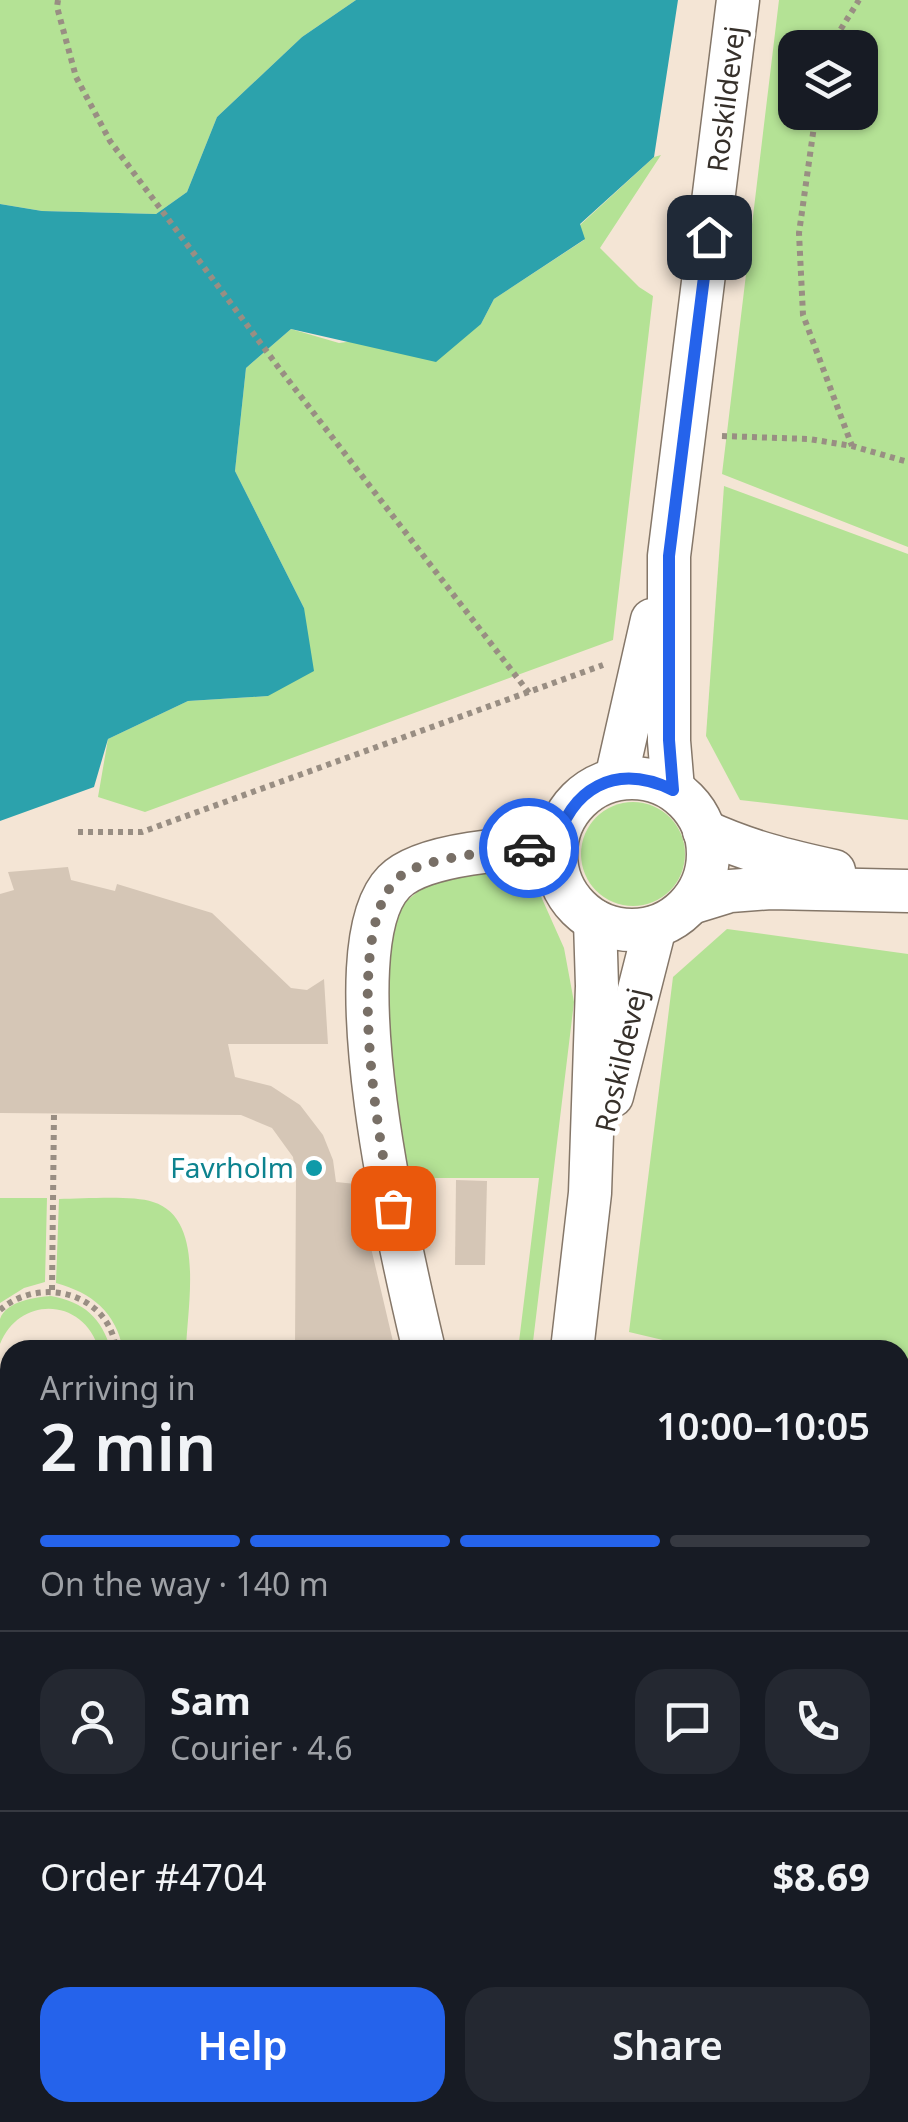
<!DOCTYPE html>
<meta charset="utf-8">
<style>
body{margin:0;font-family:"Noto Sans",sans-serif;background:#242831;color:#f1f3f6;height:100vh;display:flex;flex-direction:column;font-size:38px;white-space:nowrap}
*{box-sizing:border-box;margin:0}
p{font-size:32px;color:#9ea1a6}
.icon{flex:none;width:55px;height:55px;fill:none;stroke:currentColor;stroke-width:2;stroke-linecap:round;stroke-linejoin:round}
.map{position:relative;flex:1;overflow:hidden}
.side{position:absolute;left:0px;top:1340px;width:910px;height:782px;display:flex;flex-direction:column;background:#171b24;border-radius:30px 30px 0 0;box-shadow:0 2px 8px #0004}
.side>*{flex:none}
.buttons{position:absolute;left:778px;top:30px;display:grid;gap:20px}
.buttons a{display:grid;place-items:center;width:100px;height:100px;border-radius:20px;background:#171b24;box-shadow:0 2px 8px #0004;font-size:50px}
.pin{position:absolute;display:grid;place-items:center;width:85px;height:85px;color:#fff;margin:-42px;border-radius:20px;box-shadow:0 5px 15px #0006}
.courier{position:absolute;display:grid;place-items:center;width:100px;height:100px;margin:-50px;border:8px solid #2563eb;border-radius:50%;background:#fff;color:#222;box-shadow:0 2px 12px #0007}
.headline em{font-style:normal;font-weight:600}
.headline div{display:flex;flex-direction:column-reverse}
.headline{display:flex;align-items:center;justify-content:space-between;height:170px;padding:0 40px}
h1{font-size:65px;font-weight:600;line-height:75px}
.bar{display:grid;grid-template-columns:repeat(4,1fr);gap:15px 10px;align-content:center;height:120px;padding:0 40px}
.bar i{height:12px;border-radius:8px;background:#363941}
.bar .selected{background:#2563eb}
.bar p{grid-column:span 4}
.line{display:flex;align-items:center;gap:25px;padding:0 40px;border-top:2px solid #363941}
.line div{flex:1}
.round{display:grid;place-items:center;flex:none;width:105px;height:105px;border-radius:30px;background:#242831}
.button{display:flex;gap:20px;margin-top:auto;padding:20px 40px}
.button a{flex:1;height:115px;border-radius:30px;background:#2563eb;color:#fff;font-size:40px;font-weight:600;line-height:115px;text-align:center}
.button a+a{background:#242831;color:#f1f3f6}
.map>svg:first-child{display:block}
.green{fill:#b4e295;fill-rule:evenodd}
.water{fill:#2ca2ac}
.building{fill:#d5c6b6}
.lines{fill:none;stroke-linecap:round;stroke-linejoin:round}
.minor-casing{stroke:#857769;stroke-width:45}
.path{stroke:#998e83;stroke-width:6;stroke-dasharray:5 5;stroke-linecap:butt}
.minor{stroke:#fff;stroke-width:42}
.done{stroke:#786f66;stroke-width:10;stroke-dasharray:0 18}
.route{stroke:#2563eb;stroke-width:12}
.culture-dot{fill:#0f9aa8;stroke:#fff;stroke-width:4}
.labels{text-anchor:middle;stroke-width:9;stroke-linejoin:round;paint-order:stroke}
.street-label{font-size:28px;fill:#36302a;stroke:#fff}
.culture-label{font-size:28px;fill:#0d838f;stroke:#fff;text-anchor:end}
</style>
<div class="map">
<svg width="908" height="2122" viewBox="0 0 908 2122">
<rect width="100%" height="100%" fill="#f4e5d5"/>
<g class="green">
<polygon points="0,0 356,0 302,37 217,117 187,192 156,214 42,211 0,204"/>
<path d="M779,0H908V547L722,474ZM795,48H860V112H795Z"/>
<polygon points="661,155 600,248 639,287 653,296 613,640 145,812 98,797 108,739 188,701 268,696 304,608 235,471 246,368 291,329 339,343 481,324 494,299 584,240 580,225 654,157"/>
<polygon points="724,486 908,554 908,820 740,800 706,736"/>
<circle cx="633" cy="854" r="52"/>
<polygon points="507,869 531,874 564,948 574,1002 532,1350 518,1350 539,1178 405,1178 388,1080 389,935 403,904 427,884 463,874"/>
<polygon points="727,929 908,954 908,1398 900,1396 900,1350 705,1350 629,1332 673,977"/>
<polygon points="0,1198 47,1198 45,1282 24,1288 0,1303"/>
<path d="M59,1199C83,1199 132,1195 153,1202C206,1218 187,1307 186,1350H123C116,1312 92,1293 56,1283Z"/>
<path d="M51,1296C84,1302 102,1318 111,1350H99C85,1298 20,1294 0,1344C0,1337 0,1325 0,1319C6,1301 36,1297 51,1296Z"/>
<polygon points="0,1417 10,1424 10,1538 0,1538"/>
</g>
<polygon class="water" points="356,0 678,0 654,157 580,224 585,239 494,299 481,324 436,362 291,329 246,368 235,471 304,608 314,671 268,696 188,701 108,739 94,787 0,821 0,204 42,211 156,214 187,192 217,117 302,37"/>
<g class="building">
<polygon points="68,867 71,880 115,891 117,884 212,913 291,988 307,990 324,979 328,1044 228,1044 235,1077 271,1086 300,1105 323,1135 333,1160 336,1182 356,1184 395,1350 295,1350 296,1176 293,1157 272,1128 241,1115 0,1113 0,894 14,890 8,872"/>
<polygon points="456,1180 487,1181 485,1265 455,1265"/>
<rect x="0" y="1691" width="10" height="64"/>
<polygon points="900,1933 908,1934 908,2079 900,2078"/>
<polygon points="802,2115 834,2120 833,2122 801,2122"/>
</g>
<g class="lines">
<defs>
<g id="minor">
<circle cx="632" cy="854" r="76"/>
<polyline points="616,779 652,620"/>
<polyline points="673,789 669,741 669,556 738,0"/>
<path d="M704,831C747,851 788,861 834,871"/>
<polyline points="691,903 730,891 771,888 908,891"/>
<polyline points="612,1096 655,927"/>
<path d="M424,1350C403,1261 328,949 394,882C422,853 516,847 555,848"/>
<polyline points="572,1350 590,1193 597,986 595,921"/>
<polyline points="900,1620 908,1622"/>
<polyline points="0,1828 10,1829"/>
<polyline points="0,1937 10,1937"/>
<polyline points="0,2045 10,2045"/>
<polyline points="319,2122 324,2112"/>
<polyline points="450,2122 455,2112"/>
<polyline points="502,2122 504,2112"/>
</g>
</defs>
<use href="#minor" class="minor-casing"/>
<g class="path">
<polyline points="58,0 57,7 76,77 110,141 279,368 529,693"/>
<polyline points="834,48 839,32 859,0"/>
<polyline points="816,112 799,233 803,315 852,446"/>
<polyline points="722,436 809,439 852,446 908,462"/>
<polyline points="78,832 142,832 603,665"/>
<polyline points="52,1290 54,1113"/>
<path d="M0,1310C40,1275 110,1293 116,1350"/>
<polyline points="0,1408 10,1416"/>
<polyline points="40,2122 40,2112"/>
</g>
<use href="#minor" class="minor"/>
</g>
<g class="lines">
<path class="done" d="M393,1208C378,1140 340,921 402,875C426,857 498,851 529,848"/>
<path class="route" d="M529,848H555C570,788 615,762 673,790L669,740V556L709,237"/>
</g>
<circle class="culture-dot" cx="314" cy="1168" r="10"/>
<g class="labels">
<g class="street-label">
<text transform="translate(726 99) rotate(-83)" y="10">Roskildevej</text>
<text transform="translate(621 1060) rotate(-77)" y="10">Roskildevej</text>
</g>
<g class="culture-label">
<text x="294" y="1178">Favrholm</text>
</g>
</g>
</svg>
<div class="buttons">
<a><svg class="icon" aria-label="layers" viewBox="0 0 24 24"><path d="M12 4l9 5-9 5-9-5zM3 14l9 5 9-5"/></svg></a>
</div>
<div class="pin" style="left:393px;top:1208px;background:#ea580c"><svg class="icon" aria-label="bag" viewBox="0 0 24 24"><path d="M5 8h14l-1 12H6zM9 8a3 3 0 0 1 6 0"/></svg></div>
<div class="pin" style="left:709px;top:237px;background:#1f2937"><svg class="icon" aria-label="home" viewBox="0 0 24 24"><path d="M3 11l9-7 9 7M6 9v11h12V9"/></svg></div>
<div class="courier" style="left:529px;top:848px"><svg class="icon" aria-label="car" viewBox="0 0 24 24"><path d="M5 17H2v-5l4-1 3-4h7l3 4 3 1v5h-3M9 17h6M6 11h13"/><circle cx="7" cy="17" r="2"/><circle cx="17" cy="17" r="2"/></svg></div>
<section class="side">
<div class="headline"><div><h1>2 min</h1><p>Arriving in</p></div><em>10:00–10:05</em></div>
<div class="bar"><i class="selected"></i><i class="selected"></i><i class="selected"></i><i></i><p>On the way · 140 m</p></div>
<div class="line" style="height:180px"><a class="round"><svg class="icon" aria-label="person" viewBox="0 0 24 24"><circle cx="12" cy="8" r="4"/><path d="M4 21q1-7 8-7t8 7"/></svg></a><div><b>Sam</b><p>Courier · 4.6</p></div><a class="round"><svg class="icon" aria-label="chat" viewBox="0 0 24 24"><path d="M4 5h16v11H9l-5 4z"/></svg></a><a class="round"><svg class="icon" aria-label="phone" viewBox="0 0 24 24"><path d="M5 4h4l2 5-3 2q2 4 5 5l2-3 5 2v4C11 20 4 13 5 4z"/></svg></a></div>
<div class="line" style="height:130px"><div>Order #4704</div><b>$8.69</b></div>
<div class="button"><a>Help</a><a>Share</a></div>
</section>
</div>
